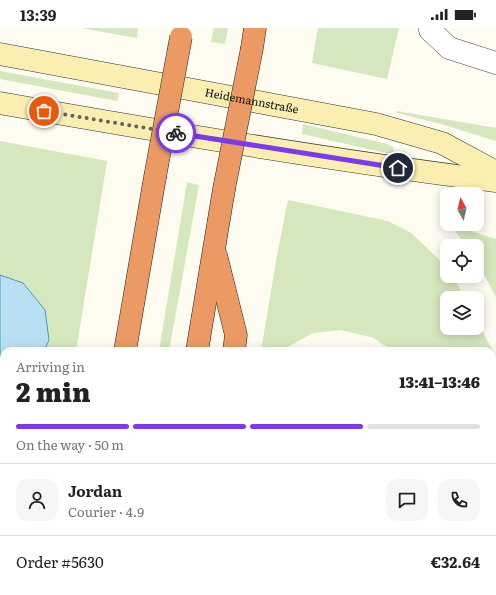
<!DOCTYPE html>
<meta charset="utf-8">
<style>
body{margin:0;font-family:Literata,serif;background:#f6f6f6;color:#222;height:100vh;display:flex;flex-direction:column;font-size:15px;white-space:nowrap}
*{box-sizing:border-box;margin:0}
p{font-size:13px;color:#767676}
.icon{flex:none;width:22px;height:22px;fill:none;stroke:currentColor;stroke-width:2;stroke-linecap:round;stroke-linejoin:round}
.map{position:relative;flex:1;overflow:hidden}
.drawer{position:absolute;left:0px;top:319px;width:496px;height:248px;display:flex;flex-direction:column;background:#fff;border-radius:12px 12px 0 0;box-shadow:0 2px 10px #0003}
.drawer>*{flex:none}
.needle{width:26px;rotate:352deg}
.controls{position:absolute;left:440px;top:159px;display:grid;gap:8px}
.controls a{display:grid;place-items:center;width:44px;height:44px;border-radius:8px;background:#fff;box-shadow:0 2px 10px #0003;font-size:20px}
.pin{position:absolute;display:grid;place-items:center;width:34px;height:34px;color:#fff;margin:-17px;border:2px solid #fff;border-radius:50%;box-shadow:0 1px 4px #0007}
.courier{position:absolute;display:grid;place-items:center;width:40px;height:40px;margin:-20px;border:3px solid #7c3aed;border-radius:50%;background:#fff;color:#222;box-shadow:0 1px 5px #0007}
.summary em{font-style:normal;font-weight:800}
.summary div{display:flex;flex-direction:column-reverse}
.summary{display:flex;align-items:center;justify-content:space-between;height:68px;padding:0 16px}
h1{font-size:26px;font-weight:800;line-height:30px}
.bar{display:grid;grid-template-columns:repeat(4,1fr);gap:6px 4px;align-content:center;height:48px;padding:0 16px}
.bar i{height:5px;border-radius:3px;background:#e0e0e0}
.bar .on{background:#7c3aed}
.bar p{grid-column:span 4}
.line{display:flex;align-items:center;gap:10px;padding:0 16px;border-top:1px solid #e0e0e0}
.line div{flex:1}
.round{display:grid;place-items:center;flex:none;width:42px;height:42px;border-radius:12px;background:#f6f6f6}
.status{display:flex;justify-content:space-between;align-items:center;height:28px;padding:0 20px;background:#fff;direction:ltr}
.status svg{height:11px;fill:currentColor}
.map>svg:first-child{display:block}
.green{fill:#d5e7bd}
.water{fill:#b9e0f2;stroke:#4599c5}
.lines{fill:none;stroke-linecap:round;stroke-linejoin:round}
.street-casing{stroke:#424242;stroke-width:23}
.secondary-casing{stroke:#313131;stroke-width:23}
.highway-casing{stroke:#202020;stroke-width:23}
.street{stroke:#fff;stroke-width:22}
.secondary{stroke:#faeeb1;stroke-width:22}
.highway{stroke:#eb9a63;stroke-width:22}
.highway-bridge-casing{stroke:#202020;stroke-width:23;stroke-linecap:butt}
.highway-bridge{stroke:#eb9a63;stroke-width:22}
.done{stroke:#63625e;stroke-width:4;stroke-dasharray:0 7.2}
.route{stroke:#7c3aed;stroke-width:5}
.labels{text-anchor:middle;stroke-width:4;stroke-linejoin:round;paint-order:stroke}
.street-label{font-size:11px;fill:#0f0f0f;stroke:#fff}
</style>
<div class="status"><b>13:39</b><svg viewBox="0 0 49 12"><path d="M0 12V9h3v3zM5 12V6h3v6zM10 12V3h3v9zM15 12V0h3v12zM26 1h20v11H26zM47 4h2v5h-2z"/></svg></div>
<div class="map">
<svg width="496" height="567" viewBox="0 0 496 567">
<rect width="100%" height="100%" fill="#fefbf1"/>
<g class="green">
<polygon points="81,0 138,0 137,10"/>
<polygon points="214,0 228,0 225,16 211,14"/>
<polygon points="318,0 399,0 387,51 312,35"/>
<polygon points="0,43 119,65 117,73 0,51"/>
<polygon points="397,83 496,100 496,113 441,96 397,85"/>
<polygon points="303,96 387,116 393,119 394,123 392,125 386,125 302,106"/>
<polygon points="0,113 107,133 76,323 44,323 49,312 23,255 0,247"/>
<polygon points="187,154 199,157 169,323 159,323"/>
<polygon points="288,172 388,193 411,205 447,239 447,248 453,248 465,270 447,270 447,300 477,300 477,293 496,329 496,567 446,567 447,563 492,563 492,323 392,323 374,310 341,302 313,305 286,320 285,323 261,323 278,222"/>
<polygon points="449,196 496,211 496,269 477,234 477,218 467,218"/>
<polygon points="0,342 4,344 4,539 0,531"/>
</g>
<g class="water">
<polygon points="0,247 23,255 45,282 49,312 44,323 4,323 4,344 0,342"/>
<polygon points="278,563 407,563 406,567 277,567"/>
</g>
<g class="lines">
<defs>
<polyline id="street" points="430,0 430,2 449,20 496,35"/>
<g id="secondary">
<path id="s1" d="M0,26L376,96L442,115L496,144"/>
<path d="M0,75C165,104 330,132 496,153"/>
</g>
<g id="highway">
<polyline points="252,20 255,0"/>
<polyline points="216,227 236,307 234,323"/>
<polyline points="125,323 155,149"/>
<polyline points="197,323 224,161"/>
<polyline points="83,567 83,563"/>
<polyline points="156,567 157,563"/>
<polyline points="196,567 196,563"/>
</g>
</defs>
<use href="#street" class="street-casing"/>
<use href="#secondary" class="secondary-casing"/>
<use href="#highway" class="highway-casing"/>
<use href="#street" class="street"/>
<use href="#secondary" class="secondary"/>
<use href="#highway" class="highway"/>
<defs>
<g id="highway-bridge">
<polyline points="155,149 181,9"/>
<polyline points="224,161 252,20"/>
</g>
</defs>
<use href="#highway-bridge" class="highway-bridge-casing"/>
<use href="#highway-bridge" class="highway-bridge"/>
</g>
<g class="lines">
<polyline class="done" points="44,83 176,105"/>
<polyline class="route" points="176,105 398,140"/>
</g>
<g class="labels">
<g class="street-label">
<text dy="4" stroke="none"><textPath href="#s1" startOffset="256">Heidemannstraße</textPath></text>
</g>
</g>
</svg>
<div class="controls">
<a><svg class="needle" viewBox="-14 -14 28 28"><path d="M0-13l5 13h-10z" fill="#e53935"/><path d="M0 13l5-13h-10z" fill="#767676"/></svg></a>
<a><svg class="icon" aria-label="locate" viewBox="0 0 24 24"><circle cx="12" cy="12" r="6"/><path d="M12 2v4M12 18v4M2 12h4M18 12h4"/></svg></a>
<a><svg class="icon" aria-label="layers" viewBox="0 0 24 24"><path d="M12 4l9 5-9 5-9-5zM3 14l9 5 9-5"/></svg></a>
</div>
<div class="pin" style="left:44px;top:83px;background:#ea580c"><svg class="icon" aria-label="bag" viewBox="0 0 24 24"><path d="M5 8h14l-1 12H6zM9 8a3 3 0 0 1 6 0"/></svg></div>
<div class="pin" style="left:398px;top:140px;background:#1f2937"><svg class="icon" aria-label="home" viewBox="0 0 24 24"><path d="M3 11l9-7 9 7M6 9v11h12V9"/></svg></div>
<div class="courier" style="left:176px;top:105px"><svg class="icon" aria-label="bike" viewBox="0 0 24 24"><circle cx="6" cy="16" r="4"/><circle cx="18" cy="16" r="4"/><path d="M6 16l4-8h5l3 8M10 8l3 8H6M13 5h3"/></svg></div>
<section class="drawer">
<div class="summary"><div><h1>2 min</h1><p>Arriving in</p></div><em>13:41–13:46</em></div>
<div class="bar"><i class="on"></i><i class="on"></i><i class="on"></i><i></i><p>On the way · 50 m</p></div>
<div class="line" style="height:72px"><a class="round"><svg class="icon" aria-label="person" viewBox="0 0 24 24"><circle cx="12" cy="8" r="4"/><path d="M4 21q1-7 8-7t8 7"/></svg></a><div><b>Jordan</b><p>Courier · 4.9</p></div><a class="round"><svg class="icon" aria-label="chat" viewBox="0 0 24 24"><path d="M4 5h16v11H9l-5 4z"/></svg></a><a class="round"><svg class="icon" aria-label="phone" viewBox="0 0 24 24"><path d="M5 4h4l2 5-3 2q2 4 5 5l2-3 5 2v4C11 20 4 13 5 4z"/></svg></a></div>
<div class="line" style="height:52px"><div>Order #5630</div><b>€32.64</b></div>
</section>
</div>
